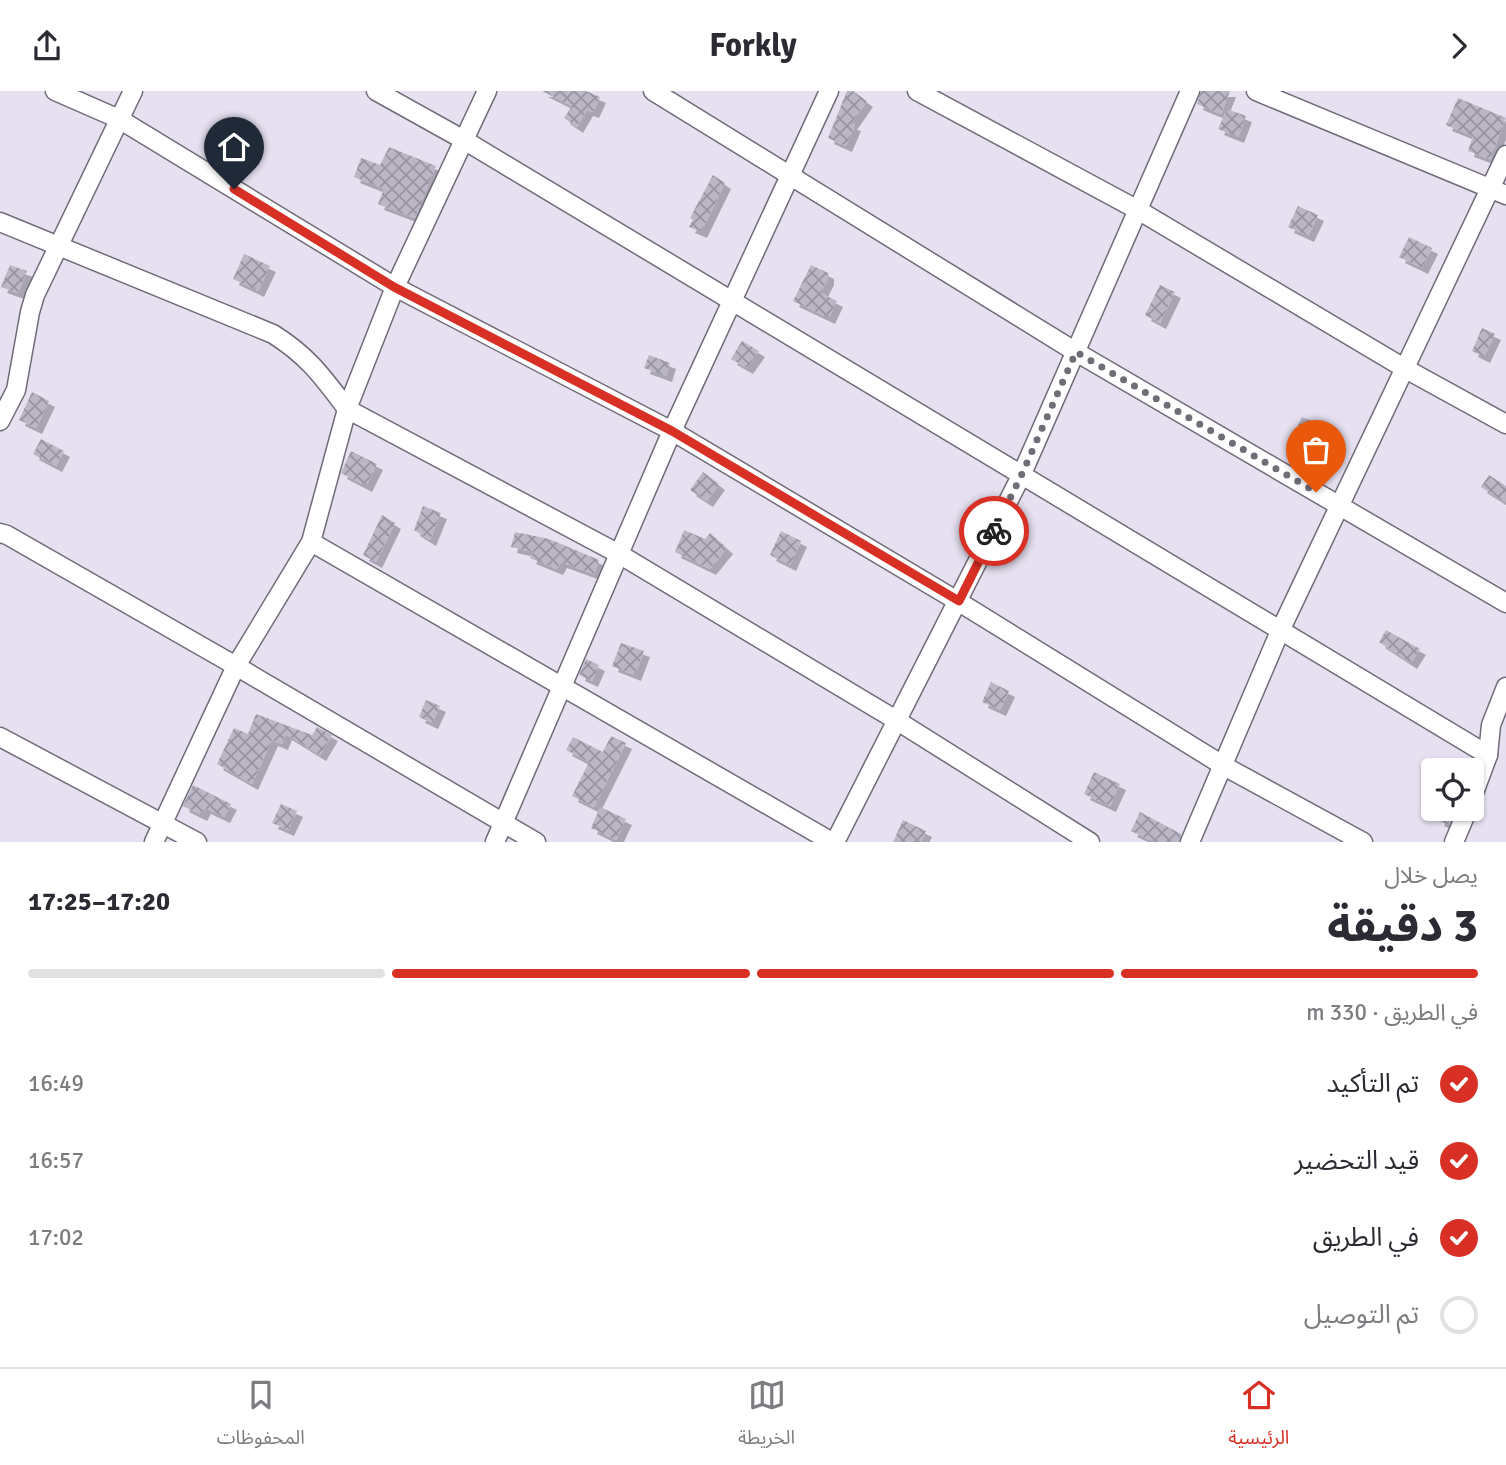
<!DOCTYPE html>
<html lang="ar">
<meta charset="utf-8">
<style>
body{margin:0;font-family:Signika,"Noto Sans Arabic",sans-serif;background:#f7f7f7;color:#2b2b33;direction:rtl;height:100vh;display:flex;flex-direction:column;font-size:26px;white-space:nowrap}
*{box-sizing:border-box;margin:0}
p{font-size:23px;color:#7c7c81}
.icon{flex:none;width:38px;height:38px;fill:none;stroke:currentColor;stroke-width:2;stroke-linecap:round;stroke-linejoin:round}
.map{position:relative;height:751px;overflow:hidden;direction:ltr}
.details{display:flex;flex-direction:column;background:#fff;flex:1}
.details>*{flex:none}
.buttons{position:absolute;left:1421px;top:667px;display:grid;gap:14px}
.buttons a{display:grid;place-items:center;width:63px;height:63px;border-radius:7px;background:#fff;box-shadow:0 2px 5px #0004;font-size:35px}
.pin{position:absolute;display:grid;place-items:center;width:60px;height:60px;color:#fff;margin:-72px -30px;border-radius:50% 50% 50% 0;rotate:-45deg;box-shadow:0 0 7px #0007}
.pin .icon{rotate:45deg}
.courier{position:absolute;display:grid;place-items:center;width:70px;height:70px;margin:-35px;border:5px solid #d93025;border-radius:50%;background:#fff;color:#222;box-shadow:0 2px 9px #0007}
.overview em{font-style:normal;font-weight:700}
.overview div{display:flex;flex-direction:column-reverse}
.overview{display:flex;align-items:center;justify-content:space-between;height:119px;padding:0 28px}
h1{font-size:46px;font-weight:700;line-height:52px}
.bar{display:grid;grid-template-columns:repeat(4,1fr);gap:10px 7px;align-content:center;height:84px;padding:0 28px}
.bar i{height:9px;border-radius:5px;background:#e1e1e2}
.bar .selected{background:#d93025}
.bar p{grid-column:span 4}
ol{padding:0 28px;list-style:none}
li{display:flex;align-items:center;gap:21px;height:77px}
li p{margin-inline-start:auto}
li .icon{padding:7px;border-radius:50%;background:#d93025;color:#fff;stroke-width:4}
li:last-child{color:#7c7c81}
li i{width:38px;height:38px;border:4px solid #e1e1e2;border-radius:50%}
header{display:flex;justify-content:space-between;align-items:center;height:91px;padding:0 28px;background:#fff;font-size:32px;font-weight:700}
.menu{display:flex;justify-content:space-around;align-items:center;height:98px;border-top:2px solid #e1e1e2;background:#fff;font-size:19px;color:#7c7c81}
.menu a{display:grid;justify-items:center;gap:4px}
.menu .selected{color:#d93025}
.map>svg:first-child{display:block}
.building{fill:url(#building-cross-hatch);filter:url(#shadow)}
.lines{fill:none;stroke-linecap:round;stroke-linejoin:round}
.minor-casing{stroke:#706b79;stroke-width:21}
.minor{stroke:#fff;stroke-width:18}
.done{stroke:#706d77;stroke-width:7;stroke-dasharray:0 12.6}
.route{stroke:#d93025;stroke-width:9}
</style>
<header><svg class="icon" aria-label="forward" viewBox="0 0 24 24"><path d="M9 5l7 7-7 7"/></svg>Forkly<svg class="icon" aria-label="share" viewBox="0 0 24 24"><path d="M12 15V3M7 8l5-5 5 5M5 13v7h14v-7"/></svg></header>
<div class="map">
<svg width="1506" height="751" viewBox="0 0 1506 751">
<defs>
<pattern id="building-cross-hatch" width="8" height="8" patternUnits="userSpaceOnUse" patternTransform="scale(1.75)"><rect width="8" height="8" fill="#bbb6c5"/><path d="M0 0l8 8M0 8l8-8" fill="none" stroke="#9994a1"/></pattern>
<filter id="shadow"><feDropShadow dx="6" dy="6" stdDeviation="0" flood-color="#0004"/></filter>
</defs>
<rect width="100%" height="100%" fill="#e6e0f1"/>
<g class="building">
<polygon points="542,0 586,0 600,6 593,21 587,19 577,36 564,27 572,15"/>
<polygon points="847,0 853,0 867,10 851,33 855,34 846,55 828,47"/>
<polygon points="1201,0 1230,0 1221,23 1197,13"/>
<polygon points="1458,7 1506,27 1490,68 1468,60 1473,45 1446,34"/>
<polygon points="1227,18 1246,25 1238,46 1218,38"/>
<polygon points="389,56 436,75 415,127 378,113 384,98 354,86 361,67 380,74"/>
<polygon points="713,84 725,92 701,141 689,136 693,129 690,127"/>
<polygon points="1298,115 1318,124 1308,145 1288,136"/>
<polygon points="1409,146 1432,157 1422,177 1399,166"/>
<polygon points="244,163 270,175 258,200 233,188"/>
<polygon points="10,174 27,180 18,202 1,196"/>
<polygon points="811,174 828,182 828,188 821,202 837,210 829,227 793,210"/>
<polygon points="1160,194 1175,201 1160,232 1145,224"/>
<polygon points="1482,237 1495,243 1484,266 1472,260"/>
<polygon points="742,250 759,260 747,277 731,268"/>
<polygon points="649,264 670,272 666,285 644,277"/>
<polygon points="32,301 49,310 36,337 19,329"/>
<polygon points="1302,326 1322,335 1312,357 1292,347"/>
<polygon points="41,348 64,360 56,375 33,363"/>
<polygon points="351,360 377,373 366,395 341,382"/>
<polygon points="703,381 719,393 707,410 690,399"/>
<polygon points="1489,384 1506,395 1506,412 1481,396"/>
<polygon points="423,415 441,422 430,449 414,439"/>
<polygon points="382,424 395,432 376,471 363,464"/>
<polygon points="684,439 705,448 710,442 727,457 710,478 675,461"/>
<polygon points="781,440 801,450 790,474 770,464"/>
<polygon points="515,441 549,448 599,469 594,483 561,471 557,478 530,467 533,461 511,456"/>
<polygon points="1386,539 1420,558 1411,572 1379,551"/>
<polygon points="621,552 644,560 635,584 612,575"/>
<polygon points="586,568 599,574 592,590 579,584"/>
<polygon points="991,591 1009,600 1000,619 982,611"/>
<polygon points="426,609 440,615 432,632 419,626"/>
<polygon points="256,623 312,644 317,636 332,644 320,664 286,643 282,653 272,649 252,693 217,673 234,637 248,643"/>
<polygon points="611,645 626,652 594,716 572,705 589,671 566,659 573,646 603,661"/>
<polygon points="1094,681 1120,693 1110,715 1084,703"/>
<polygon points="193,694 231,713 224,726 205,717 201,724 183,715"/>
<polygon points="281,713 297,720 288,739 272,732"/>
<polygon points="600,716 626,728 616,749 591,737"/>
<polygon points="1444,718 1456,718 1449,734 1438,729"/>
<polygon points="1140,721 1181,743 1179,751 1155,751 1131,740"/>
<polygon points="903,729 926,740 921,751 893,751"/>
</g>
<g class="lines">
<defs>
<g id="minor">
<polyline points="55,0 119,28 395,196 672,340 959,511 1224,675 1363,751"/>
<polyline points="376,0 464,49 1488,664"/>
<polyline points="487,0 395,196 347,318 619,463 896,629 1090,751"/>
<polyline points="653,0 1076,261 1506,512"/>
<polyline points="917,0 1138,119 1404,277 1506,333"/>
<polyline points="1256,0 1506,104"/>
<path d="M0,131L273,243C308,265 322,285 347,318L311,451L236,575L536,751"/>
<polyline points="0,330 16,299 30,221 35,204 133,0"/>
<polyline points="0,442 7,444 236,575 154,751"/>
<polyline points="311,451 832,751"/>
<polyline points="0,646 197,751"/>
<polyline points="1472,707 1488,664 1491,634 1506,596"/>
<polyline points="495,751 672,340 829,0"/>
<polyline points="835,751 1021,385 1190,0"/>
<polyline points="1190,751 1280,540 1506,64"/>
<polyline points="1454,751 1468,718"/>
</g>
</defs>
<use href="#minor" class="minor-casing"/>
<use href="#minor" class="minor"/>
</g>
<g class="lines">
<polyline class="done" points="994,440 1021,385 1076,261 1316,401"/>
<polyline class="route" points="234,98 394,196 672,340 959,510 994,440"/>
</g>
</svg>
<div class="buttons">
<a><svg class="icon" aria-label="locate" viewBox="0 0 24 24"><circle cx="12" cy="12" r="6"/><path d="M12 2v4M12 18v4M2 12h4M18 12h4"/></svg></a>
</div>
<div class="pin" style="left:1316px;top:401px;background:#ea580c"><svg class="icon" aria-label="bag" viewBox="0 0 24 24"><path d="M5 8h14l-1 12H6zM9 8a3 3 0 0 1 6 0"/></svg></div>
<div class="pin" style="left:234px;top:98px;background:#1f2937"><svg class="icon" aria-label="home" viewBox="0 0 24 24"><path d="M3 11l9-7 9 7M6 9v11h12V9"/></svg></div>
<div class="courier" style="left:994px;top:440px"><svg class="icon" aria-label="bike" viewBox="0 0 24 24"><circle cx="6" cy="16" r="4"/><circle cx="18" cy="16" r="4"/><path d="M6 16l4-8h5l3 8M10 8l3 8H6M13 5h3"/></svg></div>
</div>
<section class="details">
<div class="overview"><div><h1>3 دقيقة</h1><p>يصل خلال</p></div><em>17:20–17:25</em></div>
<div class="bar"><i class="selected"></i><i class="selected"></i><i class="selected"></i><i></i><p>في الطريق · 330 m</p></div>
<ol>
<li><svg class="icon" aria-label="check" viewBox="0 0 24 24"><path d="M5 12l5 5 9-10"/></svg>تم التأكيد<p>16:49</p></li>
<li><svg class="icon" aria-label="check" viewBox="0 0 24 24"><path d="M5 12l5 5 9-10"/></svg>قيد التحضير<p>16:57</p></li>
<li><svg class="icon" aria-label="check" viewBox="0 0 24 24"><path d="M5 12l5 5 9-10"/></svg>في الطريق<p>17:02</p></li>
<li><i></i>تم التوصيل</li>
</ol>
</section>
<nav class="menu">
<a class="selected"><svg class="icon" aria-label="home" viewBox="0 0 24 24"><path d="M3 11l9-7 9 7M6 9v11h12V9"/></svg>الرئيسية</a>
<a><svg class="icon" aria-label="map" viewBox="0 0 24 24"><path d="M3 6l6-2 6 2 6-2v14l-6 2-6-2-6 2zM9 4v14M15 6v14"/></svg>الخريطة</a>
<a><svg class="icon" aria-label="saved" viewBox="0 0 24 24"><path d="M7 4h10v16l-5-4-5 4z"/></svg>المحفوظات</a>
</nav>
